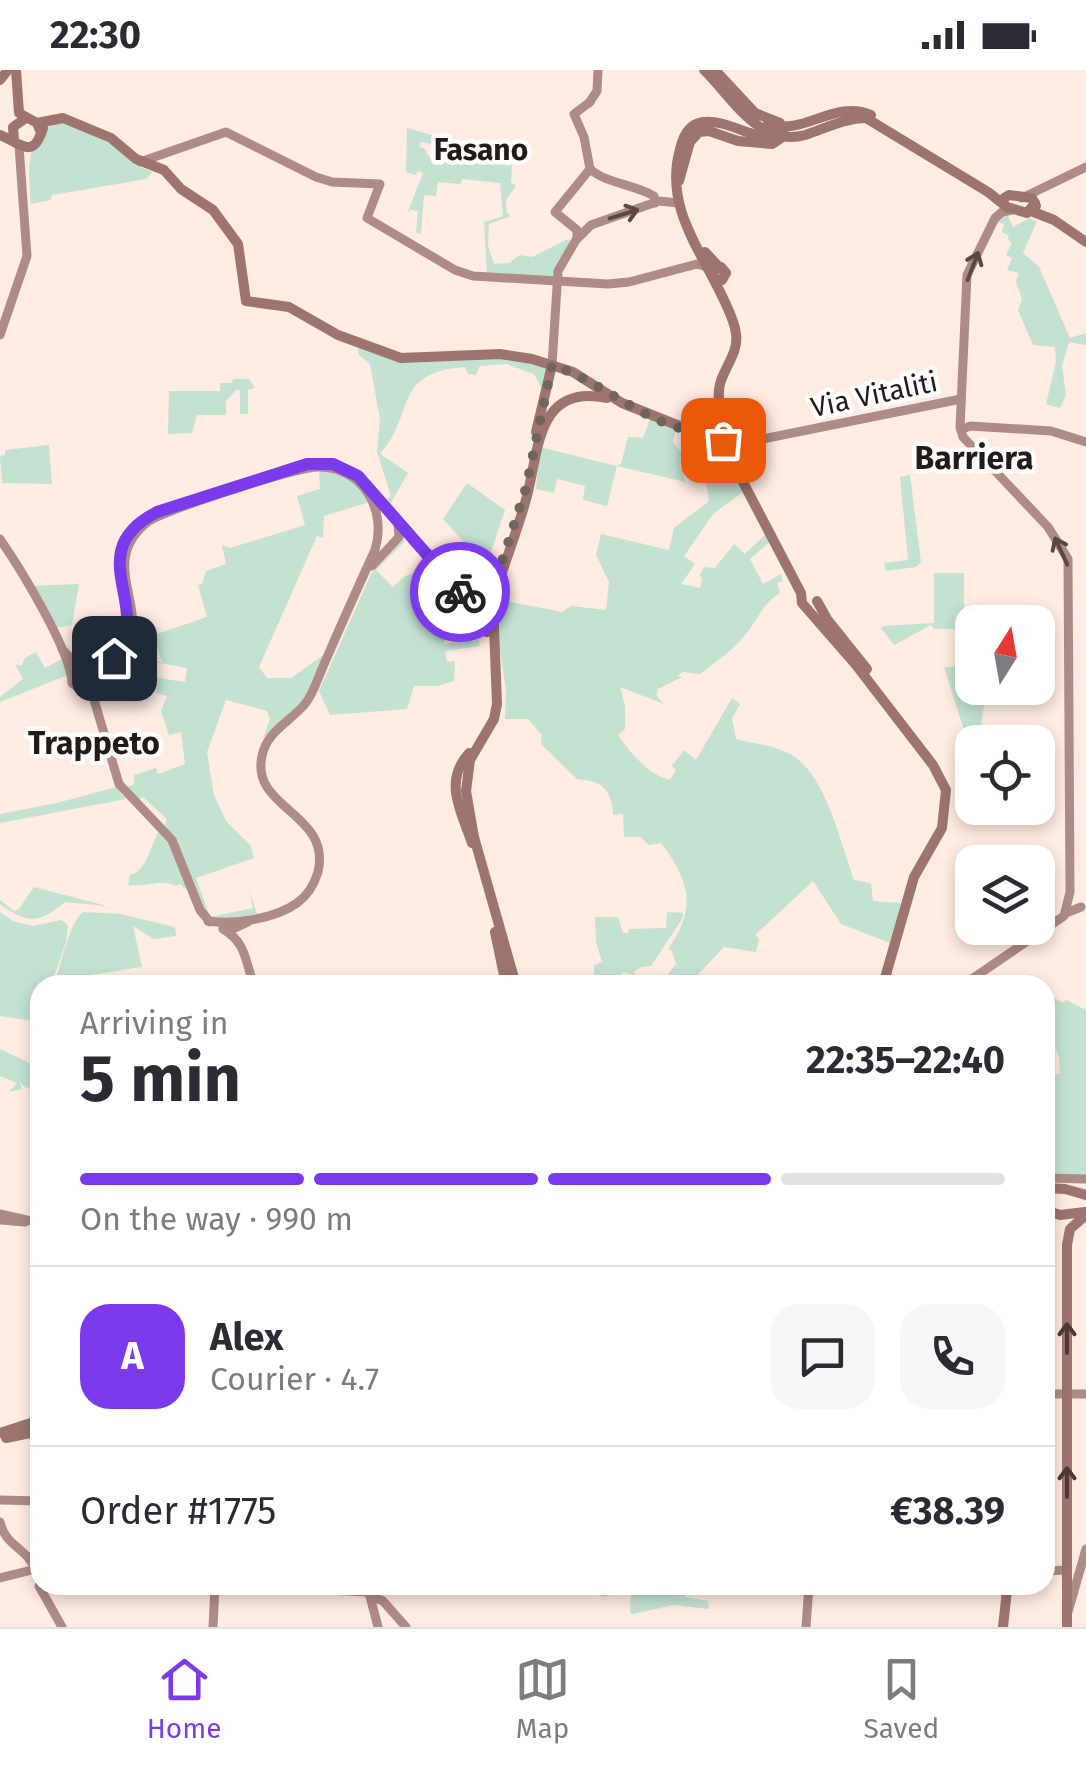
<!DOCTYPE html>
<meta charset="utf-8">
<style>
body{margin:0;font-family:"Fira Sans",sans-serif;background:#f7f7f7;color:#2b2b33;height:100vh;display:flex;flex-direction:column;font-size:38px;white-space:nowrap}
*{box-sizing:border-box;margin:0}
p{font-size:32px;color:#7c7c81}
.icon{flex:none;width:55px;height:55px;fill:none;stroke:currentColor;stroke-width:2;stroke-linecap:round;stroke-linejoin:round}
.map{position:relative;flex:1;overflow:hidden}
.sheet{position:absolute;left:30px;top:905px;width:1025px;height:620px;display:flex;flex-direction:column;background:#fff;border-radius:30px;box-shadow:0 5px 15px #0003}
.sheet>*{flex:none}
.needle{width:65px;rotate:11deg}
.controls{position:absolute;left:955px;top:535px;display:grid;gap:20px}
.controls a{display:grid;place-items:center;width:100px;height:100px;border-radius:20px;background:#fff;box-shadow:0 5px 15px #0003;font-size:50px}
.pin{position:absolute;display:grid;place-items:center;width:85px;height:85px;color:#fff;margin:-42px;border-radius:20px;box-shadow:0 5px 15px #0006}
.courier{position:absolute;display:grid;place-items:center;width:100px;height:100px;margin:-50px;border:8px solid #7c3aed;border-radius:50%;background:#fff;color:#222;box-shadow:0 2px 12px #0007}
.summary em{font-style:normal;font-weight:700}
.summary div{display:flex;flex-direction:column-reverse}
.summary{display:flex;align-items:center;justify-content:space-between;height:170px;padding:0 50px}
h1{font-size:65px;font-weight:700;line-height:75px}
.bar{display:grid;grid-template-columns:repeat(4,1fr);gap:15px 10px;align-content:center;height:120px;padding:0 50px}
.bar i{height:12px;border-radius:8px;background:#e1e1e2}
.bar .active{background:#7c3aed}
.bar p{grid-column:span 4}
.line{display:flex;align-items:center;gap:25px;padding:0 50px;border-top:2px solid #e1e1e2}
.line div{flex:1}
.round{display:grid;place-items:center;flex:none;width:105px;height:105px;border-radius:30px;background:#f7f7f7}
.status{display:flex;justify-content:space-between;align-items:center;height:70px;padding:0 50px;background:#fff;direction:ltr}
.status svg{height:28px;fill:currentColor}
.dock{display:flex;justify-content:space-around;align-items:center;height:140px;border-top:2px solid #e1e1e2;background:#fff;font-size:28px;color:#7c7c81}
.dock a{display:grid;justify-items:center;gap:5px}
.dock .active{color:#7c3aed}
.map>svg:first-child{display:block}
.green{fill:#c3e2d2}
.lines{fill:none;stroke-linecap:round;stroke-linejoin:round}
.secondary{stroke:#ae8b87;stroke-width:9}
.primary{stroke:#9d746e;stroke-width:10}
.oneway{stroke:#5a4844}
.oneway2{stroke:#4d3a36}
.done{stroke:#6f645e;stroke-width:10;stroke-dasharray:0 18}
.route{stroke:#7c3aed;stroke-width:12}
.labels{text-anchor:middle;stroke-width:9;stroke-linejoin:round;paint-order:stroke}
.street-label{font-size:28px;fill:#221b18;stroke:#fcfcfc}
.neighbourhood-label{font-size:30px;font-weight:bold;fill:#221b18;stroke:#fcfcfc}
.quarter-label{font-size:32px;font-weight:bold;fill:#221b18;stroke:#fcfcfc}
</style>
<div class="status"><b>22:30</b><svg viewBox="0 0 49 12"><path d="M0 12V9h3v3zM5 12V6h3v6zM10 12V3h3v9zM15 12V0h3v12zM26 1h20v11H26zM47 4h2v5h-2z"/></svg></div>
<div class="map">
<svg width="1086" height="1557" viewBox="0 0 1086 1557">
<rect width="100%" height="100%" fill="#feebe1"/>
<g class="green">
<path d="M60,51L114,75L135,95L152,102L147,109L52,125L51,130L31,134C29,104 23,62 60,51Z"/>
<polygon points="407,58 435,66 433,74 421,72 419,77 424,78 434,95 439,91 439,72 470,73 472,82 485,83 496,78 498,90 508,96 512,95 511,112 516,116 506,130 507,143 511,146 489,154 488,176 494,194 509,193 520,185 532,187 568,169 571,171 556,195 554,208 487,205 484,152 503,146 500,113 462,109 460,114 438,112 436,126 424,125 421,164 416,163 418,141 410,140 407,144 423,103 418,101 416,105 406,102"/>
<polygon points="1007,144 1013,157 1029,148 1037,151 1023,183 1039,197 1070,268 1086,263 1086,275 1069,272 1062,296 1066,325 1060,338 1046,334 1056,292 1055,277 1033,275 1018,240 1022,229 1016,212 1019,203 1007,200 1012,188 1006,185 1012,173 1008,170 1009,166 1002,162 1004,154 996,152"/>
<path d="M357,278L381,282L401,291L477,286L527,290L528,294L530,291L547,299L541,326V317L534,304L506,294L480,296L476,305L468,304L465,297C391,303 417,342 380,384L408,403L389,436L384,432L391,426L377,382L380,349L370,294L359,285Z"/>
<polygon points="233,309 249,309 255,318 248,320 248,344 240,344 240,320 236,320 226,331 226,345 197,345 192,363 168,364 169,321 220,321 220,313 232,313"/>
<polygon points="650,348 676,359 673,372 681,382 680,398 683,399 685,412 617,396 607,436 583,430 585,416 557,409 554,423 536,419 540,377 616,396 621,394 628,367 643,368"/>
<polygon points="49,375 52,414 2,413 0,386 5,385 5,380"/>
<path d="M726,382L744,421L713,444L684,486L695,494L681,514L700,518L702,510L700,505L704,497L715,498L734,474L745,484L768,462L772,470L750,489L763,514L781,504L783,511L777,513L780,523C763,534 760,545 749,560C736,578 717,591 700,604L683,602L677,606L682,607L658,619L657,626L664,634L620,617L625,636V659L618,665C630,683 649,705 670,710L676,700L672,696L684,680L696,690L732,628L740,634L732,648L736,669C753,673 775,676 790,684C826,703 841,775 854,810L871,813L873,831L900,833L902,836L890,873L841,854L813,811L755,865L759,869L756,882L724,877L688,915H660L671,909L668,904L676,894L672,881L668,879C697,839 690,811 661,773L649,775L640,767H624L623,744L613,745C612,719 602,711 577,709L541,674L542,665L528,649H505L506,619L494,542L501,530L562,542L571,536L606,540L609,512L596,485L601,464L669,480L674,458L709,431L707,417L698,397Z"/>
<path d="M319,400C342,402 358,411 370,432L324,446L323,468L317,466L259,597L267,608H291L325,584L305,630L263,668L270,649L267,641L226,630L207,682L214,725L226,751L251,776L254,788L196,808L210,847L253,838L249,820L257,844L214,850C188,827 188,783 165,756L167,749L143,727L136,730L125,718L134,714V705L156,698L158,704L185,694L181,662L169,665L161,641L167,626L156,623L157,609L111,601L185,612L187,598L137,589L134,598L119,593L128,583L132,587L162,592L153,565L207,547L198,515L202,514L206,501L226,494L222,475L230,478L305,455L297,426L320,419Z"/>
<polygon points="910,405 921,492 916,497 886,501 884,493 908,490 900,407"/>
<polygon points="467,413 505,440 489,488 497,499 490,519 481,528 469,527 440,494 463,471 443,449"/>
<polygon points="403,469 405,471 376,500 393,517 405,506 417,502 424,525 412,529 416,544 447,556 444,574 479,570 480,576 445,581 447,592 455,591 454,611 438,616 414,616 407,639 330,645 319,621 371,504"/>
<polygon points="934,503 964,503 964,559 934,559 931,555 894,575 881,558 884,556 934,553"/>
<polygon points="79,514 72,555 53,558 31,516"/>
<polygon points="36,582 45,598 64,588 68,605 0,632 0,627 23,609 15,594 21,596 25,588"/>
<polygon points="944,597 972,597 972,618 983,618 985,630 979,667 967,669"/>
<polygon points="116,717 126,729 0,753 0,744 57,733"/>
<path d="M160,760L168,770L190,822L180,814L176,816C159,808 146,818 128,815L130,805C148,801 149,776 160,760Z"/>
<path d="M34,817L107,836L65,832C40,853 28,855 0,834V830L14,841L19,839Z"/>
<polygon points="0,842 13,851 33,856 61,850 68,855 66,872 51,915 40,915 40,952 0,946"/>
<path d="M83,842L120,844L175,857L176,866L154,869L133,856L142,897L59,910V915H54C61,895 69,853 83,842Z"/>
<polygon points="667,842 683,843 682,849 651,896 641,897 634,902 636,906 623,902 616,915 594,915 594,895 602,892 596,872 595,847 618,847 623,863 628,863 629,859 666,858"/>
<polygon points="1045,922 1063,933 1066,930 1086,940 1086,1105 1045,1105 1045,1005 1060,1004 1059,987 1053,973 1045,970"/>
<polygon points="0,979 40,998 40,1017 26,1018 19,1011 22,1019 9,1022 17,1013 0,1006"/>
<polygon points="599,1515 681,1515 686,1527 708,1531 709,1539 673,1535 633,1544 630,1543 631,1521 601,1527"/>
</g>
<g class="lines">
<g class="secondary">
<path d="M590,32L574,44L584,67L590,99C607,114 634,114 654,126L655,133"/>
<polyline points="589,33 597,21 598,0"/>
<polyline points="140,92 226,62 316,107 332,112 380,114 367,148 455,200 473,206 608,214 629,212 697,194 707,197"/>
<polyline points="1022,128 1086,97"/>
<polyline points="577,167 577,160 555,142 590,99"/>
<polyline points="0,265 27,186 19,76"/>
<polyline points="552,295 558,201 576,170 591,155 659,131 678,133"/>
<polyline points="961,360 970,356 1051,361 1086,372"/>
<polyline points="738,374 961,329"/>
<polyline points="373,422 432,493"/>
<path d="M0,469C20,498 71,581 72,613L83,621"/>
<polyline points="430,491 467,529 482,541"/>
<polyline points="372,496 399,467 398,455"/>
<polyline points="481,531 486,529"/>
<polyline points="62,579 87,606 119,714 172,770 200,840 210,852"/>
<path d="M79,618C84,616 86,612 90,609C100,600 113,598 122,586C156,540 93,494 149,451C172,438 296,397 319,397C364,397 387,441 375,480C358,517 341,555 325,592C319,605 314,623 305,634C290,652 267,661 262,686C250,739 332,743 318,802C314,815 307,826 297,833C275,849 233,855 208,851"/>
<polyline points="1066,843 1081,837"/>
<polyline points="223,858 233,859 248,852"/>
<path d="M223,859C247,873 245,892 254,915"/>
<polyline points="963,915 1064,846 1070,822 1068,489 1048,457 963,367 960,357 967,205 995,148 1002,142 1012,140"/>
<polyline points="1045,1108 1086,1109"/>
<polyline points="0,1144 40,1153"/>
<polyline points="0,1150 25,1152"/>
<polyline points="1045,1324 1086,1324"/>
<polyline points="0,1430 40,1431"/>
<path d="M0,1452C5,1476 27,1478 35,1499"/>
<polyline points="1045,1501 1067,1500"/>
<polyline points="39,1505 40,1505"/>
<polyline points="0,1508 32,1500"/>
<polyline points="224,1515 368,1522"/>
<polyline points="367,1515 378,1557"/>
<polyline points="39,1516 62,1557"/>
<polyline points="371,1526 383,1531 406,1557"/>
<polyline points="1068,1542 1086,1479"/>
<polyline points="213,1557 215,1515"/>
<polyline points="806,1557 809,1515"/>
</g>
<g class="primary">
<polyline points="16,0 19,43 37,53 41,63"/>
<path d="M704,0C731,26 759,78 805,65C824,59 845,48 866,48L988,122L1007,137L1027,143L1035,133"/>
<polyline points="0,10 8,0"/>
<polyline points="37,53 63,48 111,68 136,89 164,100 181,119 213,140 238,174 246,231 289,237 338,265 401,288 500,284 532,289 573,302 622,333 682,357 722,362"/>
<path d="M768,54C805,66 834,29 871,45"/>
<path d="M0,65C21,73 33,91 43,58"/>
<polyline points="14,71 13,57 26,48"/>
<polyline points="679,111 690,72 699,62 709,61 738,71 772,74 784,66 780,53 755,43 715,0"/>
<polyline points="1003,133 1004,128 1009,125 1032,128 1036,136"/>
<polyline points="1031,141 1054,150 1086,172"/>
<polyline points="705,182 719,197"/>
<polyline points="713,201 721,197 726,203 722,210 714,208"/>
<polyline points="728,348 738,374 740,393"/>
<path d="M723,360C722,345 716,329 720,314C724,298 739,282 736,264C735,252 728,239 723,228C700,179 664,136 680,79C683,66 689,54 703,52C724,49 748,66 770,68"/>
<polyline points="536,362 552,295"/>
<polyline points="708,365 724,372 728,378 744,414 801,523 802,533 856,595 933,695 946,720 942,758 914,807 883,915"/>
<polyline points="817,531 827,549 867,599"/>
<polyline points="493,532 497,634 494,649 470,690 466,721 474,767 516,915"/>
<path d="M491,536C502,499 517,463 527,426C539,380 537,313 607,328"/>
<polyline points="483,542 487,562"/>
<path d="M469,683C443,712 461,741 472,773"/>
<polyline points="495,862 506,915"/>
<polyline points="1045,1118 1065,1119 1086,1125"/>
<polyline points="1045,1140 1060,1145 1085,1142"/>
<polyline points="0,1363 40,1350"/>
<polyline points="6,1368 40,1361"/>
<polyline points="1000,1515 1007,1520 1003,1557"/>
<polyline points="1067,1557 1067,1175 1070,1159 1086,1145"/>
</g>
</g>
<defs><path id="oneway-shaft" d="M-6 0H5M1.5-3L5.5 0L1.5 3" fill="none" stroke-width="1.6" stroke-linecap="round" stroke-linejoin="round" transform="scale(2.5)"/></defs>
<g class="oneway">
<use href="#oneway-shaft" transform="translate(624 144) rotate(-17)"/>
<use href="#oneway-shaft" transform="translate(973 196) rotate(-69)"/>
<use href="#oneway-shaft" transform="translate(1061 481) rotate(-115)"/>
</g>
<g class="oneway2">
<use href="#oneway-shaft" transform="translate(1067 1268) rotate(-90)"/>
<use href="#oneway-shaft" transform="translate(1067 1412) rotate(-90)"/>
</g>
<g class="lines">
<path class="done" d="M460,522C470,532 482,535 492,522L526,418L552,295C606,312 661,370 722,362L723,370"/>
<path class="route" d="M114,588C156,538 78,483 157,442L307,394H333L358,406L460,522"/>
</g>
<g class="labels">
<g class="street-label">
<text transform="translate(874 324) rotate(-12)" y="10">Via Vitaliti</text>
</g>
<g class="neighbourhood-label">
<text x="481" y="90">Fasano</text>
</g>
<g class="quarter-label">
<text x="974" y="399">Barriera</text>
<text x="94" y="684">Trappeto</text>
</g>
</g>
</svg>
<div class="controls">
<a><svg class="needle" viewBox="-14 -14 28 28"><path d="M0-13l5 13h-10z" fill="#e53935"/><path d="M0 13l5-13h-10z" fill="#7c7c81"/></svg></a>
<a><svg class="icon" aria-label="locate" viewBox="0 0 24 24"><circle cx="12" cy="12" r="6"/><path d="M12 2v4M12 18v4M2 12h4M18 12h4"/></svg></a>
<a><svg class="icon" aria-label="layers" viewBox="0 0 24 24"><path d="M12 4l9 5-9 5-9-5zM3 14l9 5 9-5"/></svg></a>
</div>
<div class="pin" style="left:723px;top:370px;background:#ea580c"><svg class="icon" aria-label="bag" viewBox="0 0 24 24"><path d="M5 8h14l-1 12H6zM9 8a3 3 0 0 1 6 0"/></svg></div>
<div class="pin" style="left:114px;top:588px;background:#1f2937"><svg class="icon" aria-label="home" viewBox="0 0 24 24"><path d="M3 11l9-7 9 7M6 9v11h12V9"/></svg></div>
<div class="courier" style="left:460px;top:522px"><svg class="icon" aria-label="bike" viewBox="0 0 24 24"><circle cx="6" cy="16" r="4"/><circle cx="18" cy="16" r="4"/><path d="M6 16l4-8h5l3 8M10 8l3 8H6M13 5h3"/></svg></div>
<section class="sheet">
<div class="summary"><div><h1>5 min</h1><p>Arriving in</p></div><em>22:35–22:40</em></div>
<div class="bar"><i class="active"></i><i class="active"></i><i class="active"></i><i></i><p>On the way · 990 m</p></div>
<div class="line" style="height:180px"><b class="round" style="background:#7c3aed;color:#fff">A</b><div><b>Alex</b><p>Courier · 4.7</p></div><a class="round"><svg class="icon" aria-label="chat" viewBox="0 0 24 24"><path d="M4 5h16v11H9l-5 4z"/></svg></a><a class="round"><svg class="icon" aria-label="phone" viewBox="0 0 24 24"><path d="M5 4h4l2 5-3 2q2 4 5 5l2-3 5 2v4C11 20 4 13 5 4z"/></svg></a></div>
<div class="line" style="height:130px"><div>Order #1775</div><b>€38.39</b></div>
</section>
</div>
<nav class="dock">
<a class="active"><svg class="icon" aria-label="home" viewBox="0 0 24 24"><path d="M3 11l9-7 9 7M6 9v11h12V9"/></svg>Home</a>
<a><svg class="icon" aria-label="map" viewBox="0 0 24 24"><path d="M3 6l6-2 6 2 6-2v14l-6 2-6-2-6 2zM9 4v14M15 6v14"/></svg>Map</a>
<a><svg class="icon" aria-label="saved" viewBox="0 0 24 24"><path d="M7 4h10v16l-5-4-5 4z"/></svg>Saved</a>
</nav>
